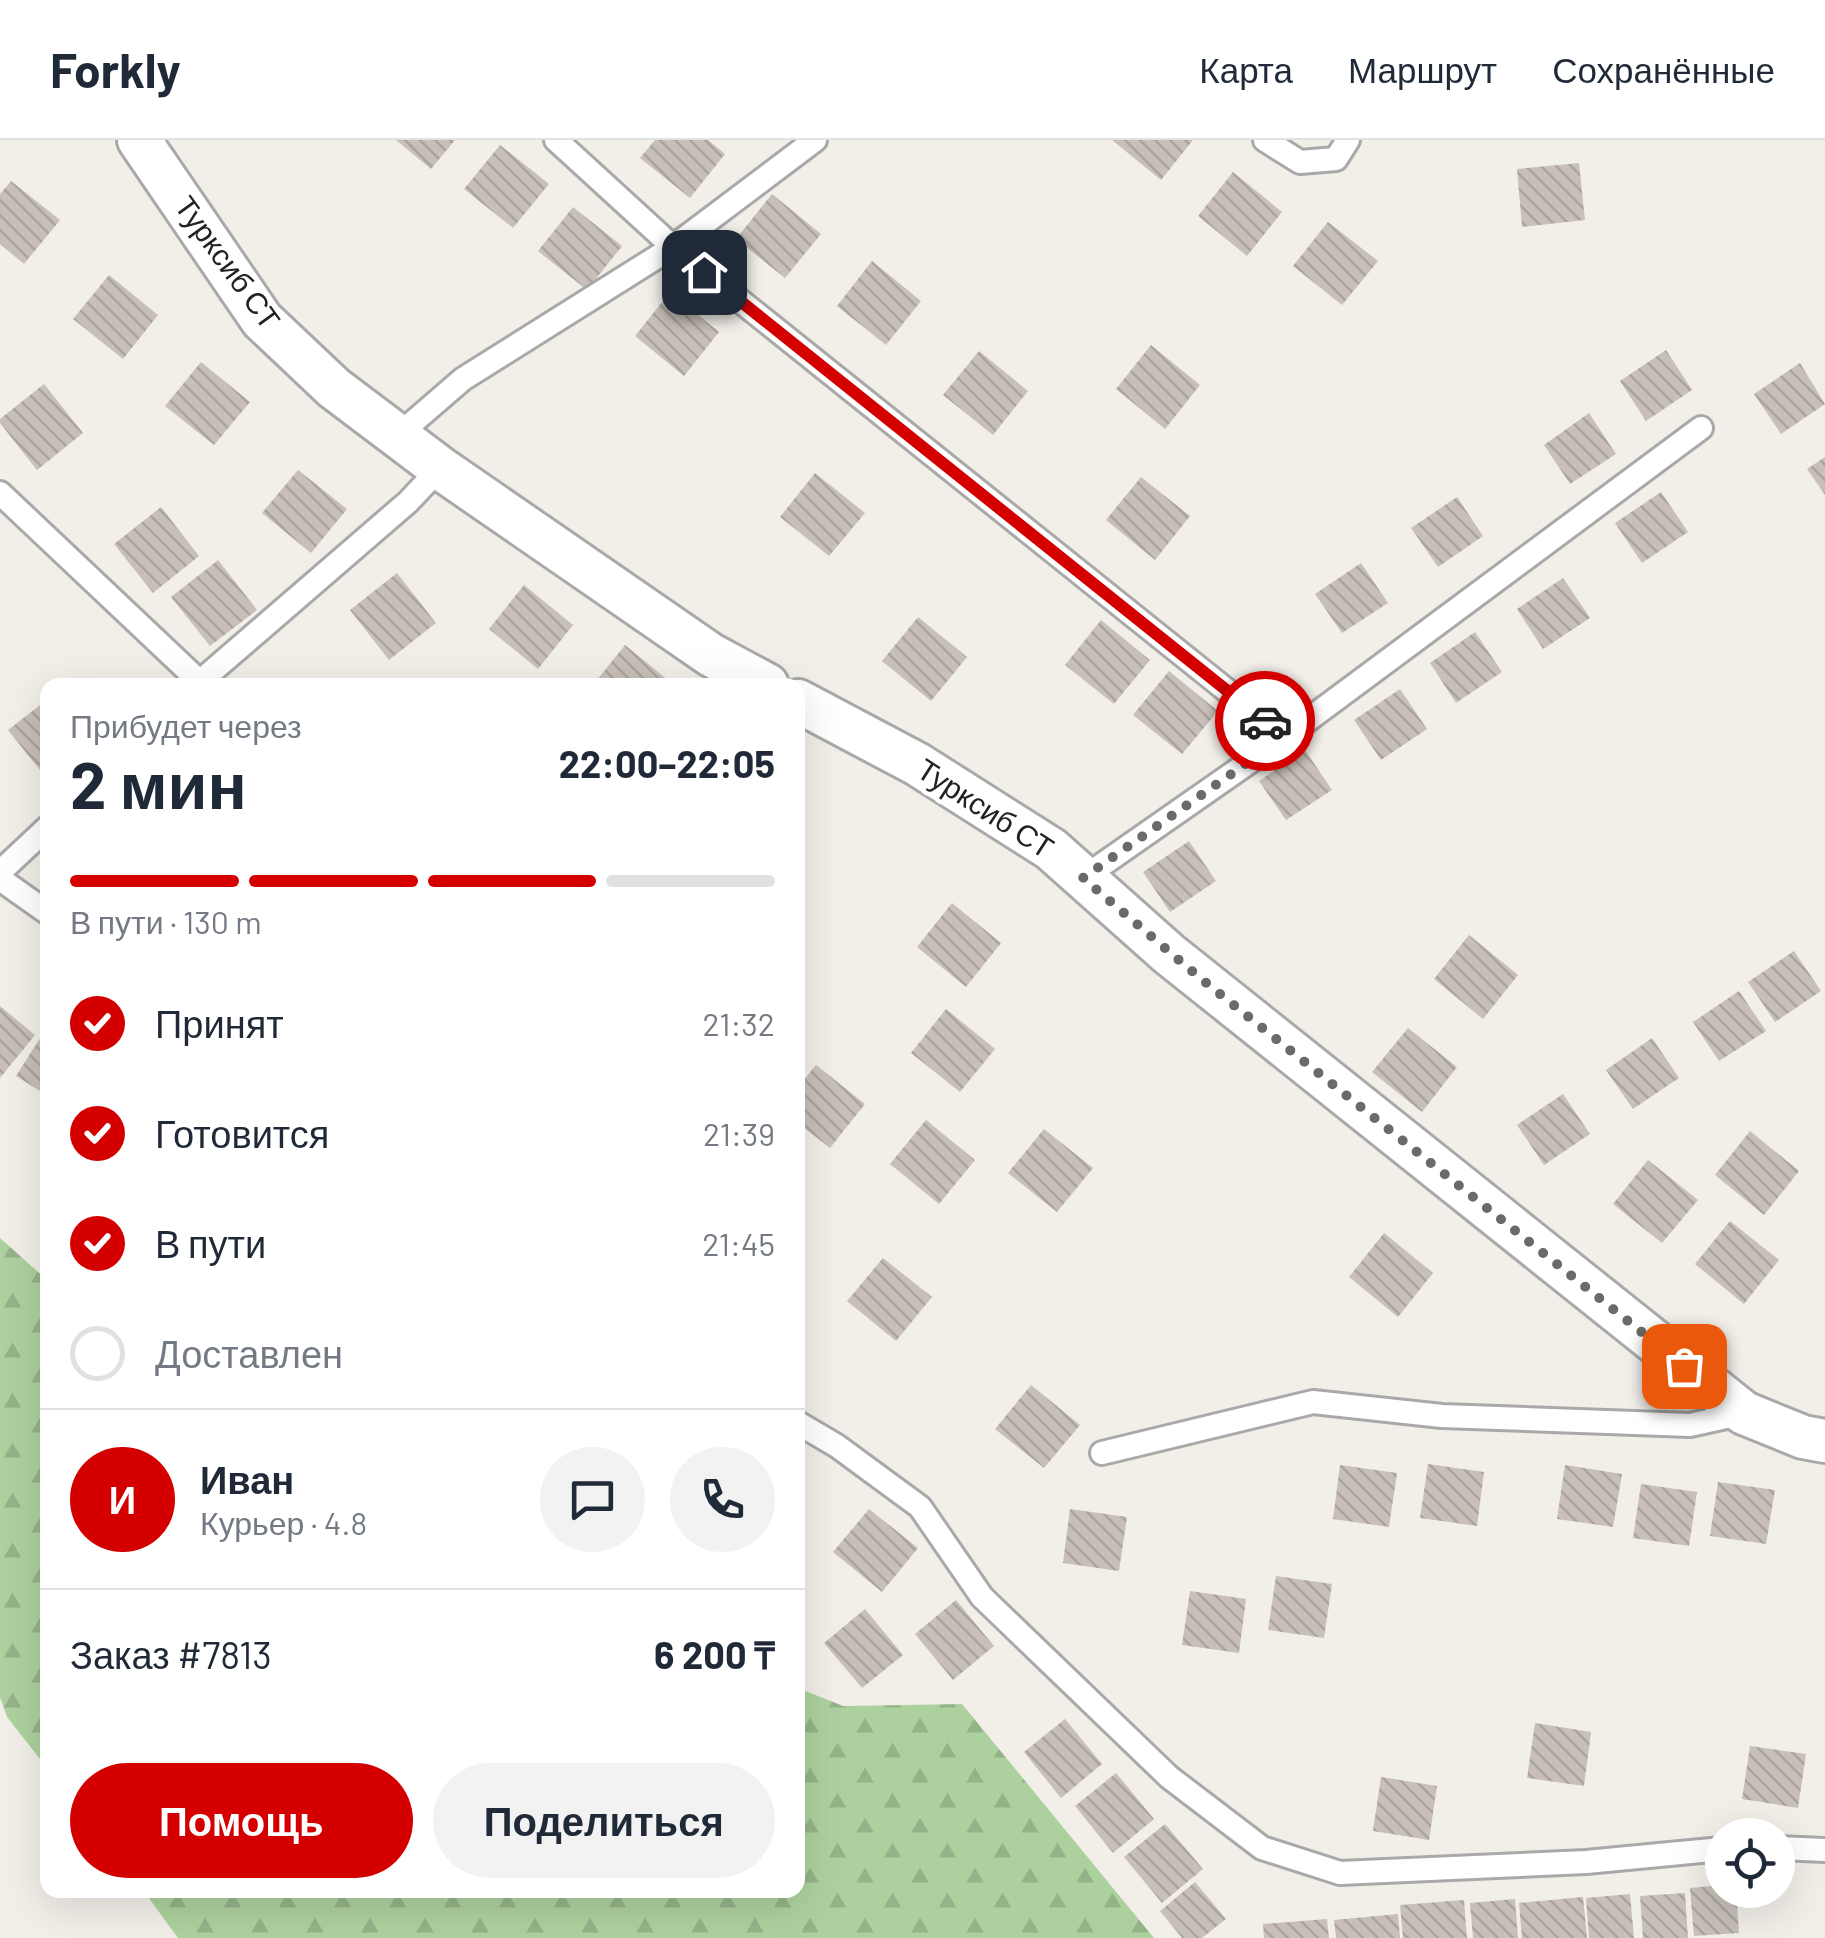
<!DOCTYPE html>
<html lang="ru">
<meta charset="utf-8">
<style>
body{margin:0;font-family:Barlow,sans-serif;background:#f2f2f3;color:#1f2937;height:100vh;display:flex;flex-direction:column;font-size:38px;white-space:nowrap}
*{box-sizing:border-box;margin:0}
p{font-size:32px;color:#747a83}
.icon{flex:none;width:55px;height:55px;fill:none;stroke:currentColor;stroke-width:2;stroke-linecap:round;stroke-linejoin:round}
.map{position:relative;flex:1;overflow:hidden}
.details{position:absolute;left:40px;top:538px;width:765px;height:1220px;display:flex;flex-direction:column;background:#fff;border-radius:20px;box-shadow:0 10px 40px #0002}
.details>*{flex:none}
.controls{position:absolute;left:1705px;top:1678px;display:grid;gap:20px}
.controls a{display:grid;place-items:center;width:90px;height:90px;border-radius:50%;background:#fff;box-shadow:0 10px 40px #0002;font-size:50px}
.pin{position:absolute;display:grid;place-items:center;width:85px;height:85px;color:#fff;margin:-42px;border-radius:20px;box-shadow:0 5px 15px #0006}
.courier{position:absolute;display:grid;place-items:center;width:100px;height:100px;margin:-50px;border:8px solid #d40000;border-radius:50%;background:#fff;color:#222;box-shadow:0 2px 12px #0007}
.summary em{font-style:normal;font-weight:700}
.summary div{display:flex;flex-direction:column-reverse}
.summary{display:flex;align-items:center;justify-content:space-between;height:170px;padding:0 30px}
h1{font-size:65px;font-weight:700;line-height:75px}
.bar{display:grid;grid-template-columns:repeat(4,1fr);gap:15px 10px;align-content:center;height:120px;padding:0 30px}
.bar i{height:12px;border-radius:8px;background:#e0e1e3}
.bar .selected{background:#d40000}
.bar p{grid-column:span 4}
.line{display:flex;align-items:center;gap:25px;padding:0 30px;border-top:2px solid #e0e1e3}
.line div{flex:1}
.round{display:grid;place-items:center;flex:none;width:105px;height:105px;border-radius:52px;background:#f2f2f3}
ol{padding:0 30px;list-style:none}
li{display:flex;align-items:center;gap:30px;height:110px}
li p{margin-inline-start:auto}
li .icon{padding:10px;border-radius:50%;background:#d40000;color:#fff;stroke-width:4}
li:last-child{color:#747a83}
li i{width:55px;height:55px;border:5px solid #e0e1e3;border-radius:50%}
.cta{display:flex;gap:20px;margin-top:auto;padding:20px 30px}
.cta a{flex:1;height:115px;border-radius:60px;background:#d40000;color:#fff;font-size:40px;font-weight:700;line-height:115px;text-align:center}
.cta a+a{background:#f2f2f3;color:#1f2937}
header{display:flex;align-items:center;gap:60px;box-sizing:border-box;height:140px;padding:0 50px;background:#fff;border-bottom:2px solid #e0e1e3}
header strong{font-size:48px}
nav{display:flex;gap:55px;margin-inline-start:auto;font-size:35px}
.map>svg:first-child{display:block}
.forest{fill:url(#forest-firs)}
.building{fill:url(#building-back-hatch)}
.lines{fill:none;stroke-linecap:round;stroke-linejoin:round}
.service-casing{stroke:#a9a9a9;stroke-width:28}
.minor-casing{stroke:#a9a9a9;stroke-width:48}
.service{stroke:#fff;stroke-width:22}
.minor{stroke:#fff;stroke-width:42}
.done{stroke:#6b6a68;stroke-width:10;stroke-dasharray:0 18}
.route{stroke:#d40000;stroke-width:12}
.labels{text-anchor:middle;stroke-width:9;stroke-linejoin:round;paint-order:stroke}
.street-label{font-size:30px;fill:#222;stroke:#fff}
</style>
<header>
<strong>Forkly</strong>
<nav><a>Карта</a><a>Маршрут</a><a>Сохранённые</a></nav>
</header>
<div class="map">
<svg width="1825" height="1798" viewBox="0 0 1825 1798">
<defs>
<pattern id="forest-firs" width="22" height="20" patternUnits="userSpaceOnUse" patternTransform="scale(2.5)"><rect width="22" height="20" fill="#add19e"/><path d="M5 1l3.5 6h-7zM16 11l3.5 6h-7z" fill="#95b388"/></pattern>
<pattern id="building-back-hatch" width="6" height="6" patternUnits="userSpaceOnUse" patternTransform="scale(2.5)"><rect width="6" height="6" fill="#c7bfb8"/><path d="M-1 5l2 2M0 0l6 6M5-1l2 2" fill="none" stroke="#aba49e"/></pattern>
</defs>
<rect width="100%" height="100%" fill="#f2efe9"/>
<g class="forest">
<polygon points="0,1098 47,1140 47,1628 7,1577 0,1557"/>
<polygon points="798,1548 843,1566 962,1564 1154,1798 178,1798 143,1750 798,1750"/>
</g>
<g class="building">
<polygon points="396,0 455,0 431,29"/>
<polygon points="655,0 708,0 725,14 690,58 640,18"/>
<polygon points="1112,0 1193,0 1161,40"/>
<polygon points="500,5 549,44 513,88 464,49"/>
<polygon points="1579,23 1585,80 1522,87 1517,29"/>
<polygon points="1233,32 1282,72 1247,116 1198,76"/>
<polygon points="11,41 60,80 24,124 0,104 0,54"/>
<polygon points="772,54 821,94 785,138 736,99"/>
<polygon points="573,67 622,106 587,150 538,111"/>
<polygon points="1328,82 1378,121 1342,165 1293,126"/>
<polygon points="872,121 921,161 886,205 837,166"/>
<polygon points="109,135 158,175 123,219 73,179"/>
<polygon points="670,152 719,192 684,236 635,196"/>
<polygon points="1151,205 1200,245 1165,289 1116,249"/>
<polygon points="1666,210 1692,250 1646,281 1620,241"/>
<polygon points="979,211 1028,251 993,295 943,255"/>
<polygon points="201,222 250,262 214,305 165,266"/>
<polygon points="1800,223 1825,264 1781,294 1754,254"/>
<polygon points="44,244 83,293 37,330 0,283 0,279"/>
<polygon points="1589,273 1616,314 1570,344 1544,305"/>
<polygon points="1825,317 1825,355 1807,329"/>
<polygon points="298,330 347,369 311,413 262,373"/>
<polygon points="815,333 865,373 829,416 780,377"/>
<polygon points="1141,337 1190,376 1155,420 1106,380"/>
<polygon points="1661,352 1688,392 1642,423 1615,383"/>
<polygon points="1457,357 1483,396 1438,427 1411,388"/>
<polygon points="161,367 199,416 153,453 114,404"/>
<polygon points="218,420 257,470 210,506 171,457"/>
<polygon points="1361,423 1388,463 1342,493 1315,454"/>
<polygon points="397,433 436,483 389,520 350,470"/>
<polygon points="1563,438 1590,478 1543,509 1517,469"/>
<polygon points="524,445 573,485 538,529 489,489"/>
<polygon points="918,477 967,517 931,561 882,521"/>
<polygon points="1101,480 1150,520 1114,564 1065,525"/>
<polygon points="1475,492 1502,532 1456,563 1430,523"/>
<polygon points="625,505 674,545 593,545"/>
<polygon points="1169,531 1218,571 1182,614 1133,575"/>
<polygon points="1400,549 1427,589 1381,620 1354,580"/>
<polygon points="48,559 48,640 8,590"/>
<polygon points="1305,610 1332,650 1286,680 1259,641"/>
<polygon points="1189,701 1216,741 1170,772 1143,732"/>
<polygon points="952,763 1001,803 966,847 917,807"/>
<polygon points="1469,795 1518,835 1483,879 1434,839"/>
<polygon points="1794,811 1821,851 1775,882 1748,842"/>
<polygon points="1739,851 1766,891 1719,921 1693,882"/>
<polygon points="0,866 35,895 0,938"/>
<polygon points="946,869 995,909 960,952 911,913"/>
<polygon points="1408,888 1457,927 1422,972 1372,932"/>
<polygon points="44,892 48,895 48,956 16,936"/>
<polygon points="1652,898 1679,938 1633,969 1606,930"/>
<polygon points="816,925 865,964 830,1008 798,983 798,947"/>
<polygon points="1563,954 1590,994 1544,1025 1517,985"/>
<polygon points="926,980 975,1020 939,1064 890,1024"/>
<polygon points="1044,989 1093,1028 1057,1072 1008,1033"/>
<polygon points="1750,991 1799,1031 1764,1075 1715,1035"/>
<polygon points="1648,1020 1698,1060 1662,1103 1613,1064"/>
<polygon points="1730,1081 1779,1120 1744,1164 1695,1124"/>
<polygon points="1384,1093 1433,1133 1398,1177 1349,1137"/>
<polygon points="883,1118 932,1157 896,1201 847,1161"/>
<polygon points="1031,1245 1080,1285 1044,1328 995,1289"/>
<polygon points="1428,1324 1484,1332 1477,1386 1420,1378"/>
<polygon points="1340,1325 1397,1333 1389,1387 1333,1379"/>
<polygon points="1565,1325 1622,1334 1613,1387 1557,1379"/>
<polygon points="1718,1342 1775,1350 1766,1404 1710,1396"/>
<polygon points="1641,1344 1697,1352 1689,1406 1633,1398"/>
<polygon points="869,1369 918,1408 882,1452 833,1412"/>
<polygon points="1070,1369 1127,1377 1119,1431 1063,1423"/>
<polygon points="1276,1436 1332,1444 1324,1498 1268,1490"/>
<polygon points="1190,1451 1246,1459 1239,1513 1182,1505"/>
<polygon points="956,1460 994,1506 953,1540 915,1494"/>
<polygon points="865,1469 903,1515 862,1548 824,1503"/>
<polygon points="1065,1579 1102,1624 1061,1658 1024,1612"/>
<polygon points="1535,1583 1591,1592 1584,1646 1527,1638"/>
<polygon points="1750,1606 1806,1614 1798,1668 1742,1659"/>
<polygon points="1116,1633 1154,1679 1113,1713 1075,1666"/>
<polygon points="1381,1637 1437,1646 1429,1700 1373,1691"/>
<polygon points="1165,1684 1203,1729 1162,1763 1124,1717"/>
<polygon points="1195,1742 1226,1779 1202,1798 1182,1798 1160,1771"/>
<polygon points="1722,1745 1722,1750 1736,1750 1739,1793 1694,1796 1690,1748"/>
<polygon points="1685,1753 1688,1798 1643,1798 1640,1756"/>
<polygon points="1630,1754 1634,1798 1589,1798 1586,1758"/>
<polygon points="1583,1757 1587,1798 1522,1798 1519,1763"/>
<polygon points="1515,1759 1518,1798 1473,1798 1470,1763"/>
<polygon points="1464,1760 1467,1798 1403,1798 1400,1765"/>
<polygon points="1398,1774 1400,1798 1336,1798 1334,1780"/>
<polygon points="1327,1779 1329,1798 1264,1798 1263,1784"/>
</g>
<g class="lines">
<defs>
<g id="service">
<polyline points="556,0 673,107 1285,597"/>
<polyline points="1265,0 1300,22 1336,19 1348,0"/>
<polyline points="397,296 463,239 673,107 815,0"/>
<polyline points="0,353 200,542"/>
<polyline points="196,545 408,362 440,328"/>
<polyline points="0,732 48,687"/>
<polyline points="1083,738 1285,597 1701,288"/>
<polyline points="0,739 48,773"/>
<polyline points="798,1283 837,1306 920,1367 982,1457 1169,1637 1262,1708 1340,1733 1586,1722 1722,1709"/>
<polyline points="1102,1313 1313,1262 1442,1276 1690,1285 1744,1273"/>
<polyline points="1778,1708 1825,1710"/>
</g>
<g id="minor">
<polyline points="139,0 262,180 334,248 440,328 711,515 767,545"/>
<polyline points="798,561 917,624 1051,709 1169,814 1744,1273 1803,1297 1825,1301"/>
</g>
</defs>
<use href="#service" class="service-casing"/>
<use href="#minor" class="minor-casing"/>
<use href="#service" class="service"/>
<use href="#minor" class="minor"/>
</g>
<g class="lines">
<polyline class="done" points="1265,581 1284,597 1083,738 1200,838 1684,1226"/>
<polyline class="route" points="704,132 1265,581"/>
</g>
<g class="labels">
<g class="street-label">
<text transform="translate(227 123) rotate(54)" y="10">Турксиб СТ</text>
<text transform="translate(985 669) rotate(33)" y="10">Турксиб СТ</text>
</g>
</g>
</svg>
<div class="controls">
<a><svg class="icon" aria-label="locate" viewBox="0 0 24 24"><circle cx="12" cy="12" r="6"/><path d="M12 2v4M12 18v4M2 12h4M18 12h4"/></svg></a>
</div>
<div class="pin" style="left:1684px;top:1226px;background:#ea580c"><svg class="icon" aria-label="bag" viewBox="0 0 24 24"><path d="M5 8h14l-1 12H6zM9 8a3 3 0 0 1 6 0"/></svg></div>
<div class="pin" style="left:704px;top:132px;background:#1f2937"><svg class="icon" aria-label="home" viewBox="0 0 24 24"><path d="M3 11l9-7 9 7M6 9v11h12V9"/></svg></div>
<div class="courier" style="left:1265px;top:581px"><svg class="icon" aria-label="car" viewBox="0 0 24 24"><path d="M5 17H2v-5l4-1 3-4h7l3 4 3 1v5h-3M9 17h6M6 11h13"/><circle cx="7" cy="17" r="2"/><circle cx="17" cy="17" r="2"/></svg></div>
<section class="details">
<div class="summary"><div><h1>2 мин</h1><p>Прибудет через</p></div><em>22:00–22:05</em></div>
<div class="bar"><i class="selected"></i><i class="selected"></i><i class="selected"></i><i></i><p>В пути · 130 m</p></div>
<ol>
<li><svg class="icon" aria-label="check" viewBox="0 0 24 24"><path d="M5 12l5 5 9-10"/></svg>Принят<p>21:32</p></li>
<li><svg class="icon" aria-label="check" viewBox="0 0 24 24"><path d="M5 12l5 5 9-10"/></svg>Готовится<p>21:39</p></li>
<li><svg class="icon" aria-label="check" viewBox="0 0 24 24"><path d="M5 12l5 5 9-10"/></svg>В пути<p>21:45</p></li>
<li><i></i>Доставлен</li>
</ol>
<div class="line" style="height:180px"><b class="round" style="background:#d40000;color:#fff">И</b><div><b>Иван</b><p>Курьер · 4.8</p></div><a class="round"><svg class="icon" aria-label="chat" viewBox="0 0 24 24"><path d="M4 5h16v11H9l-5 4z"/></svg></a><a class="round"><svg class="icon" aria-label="phone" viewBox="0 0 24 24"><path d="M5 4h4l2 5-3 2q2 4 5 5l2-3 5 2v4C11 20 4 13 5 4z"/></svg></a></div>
<div class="line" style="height:130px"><div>Заказ #7813</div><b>6 200 ₸</b></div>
<div class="cta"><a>Помощь</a><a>Поделиться</a></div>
</section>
</div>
